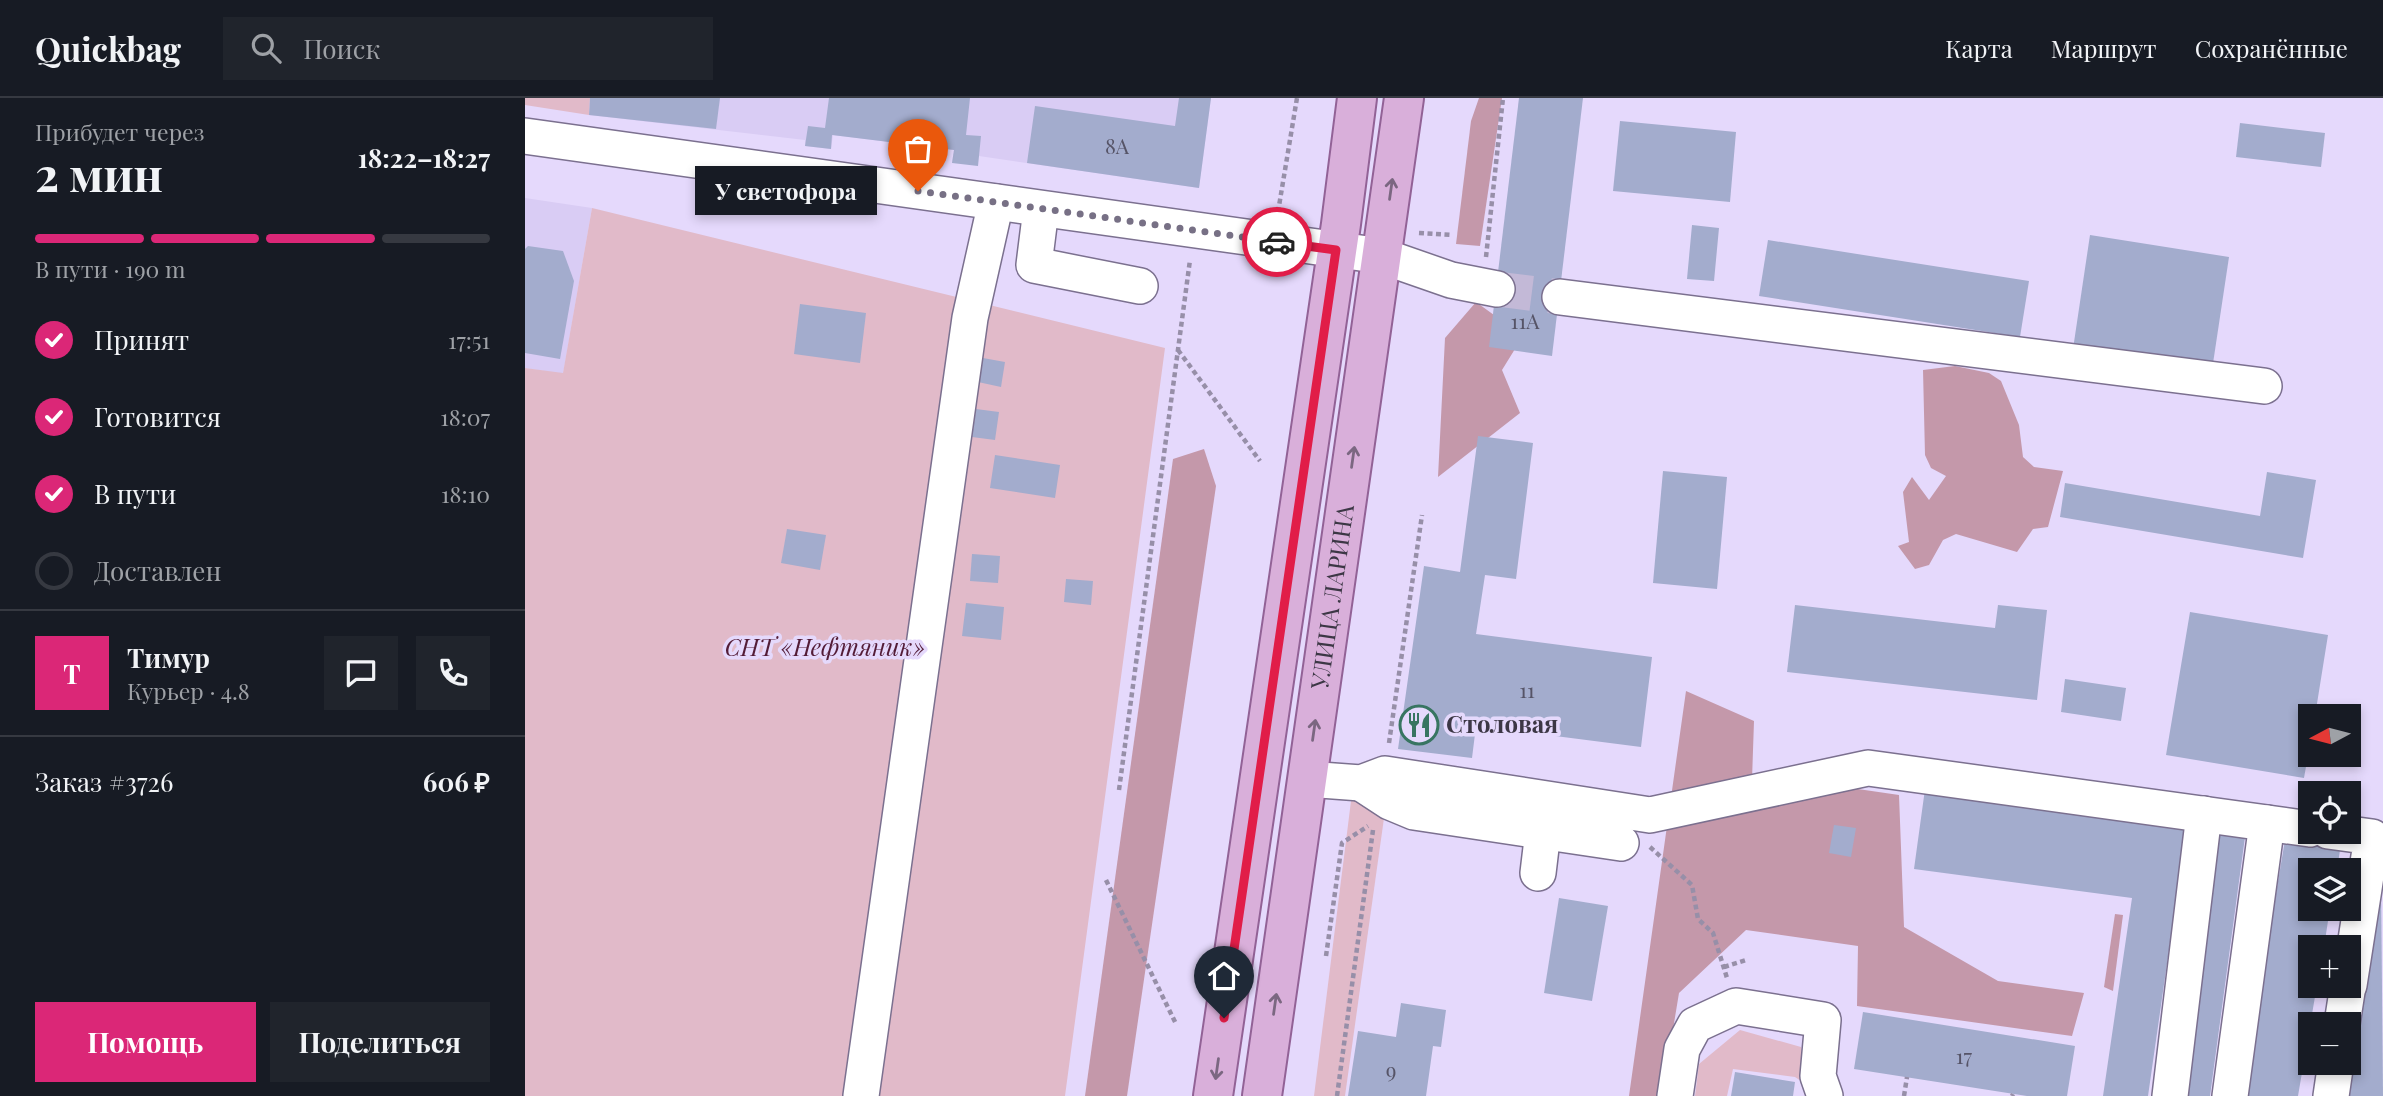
<!DOCTYPE html>
<html lang="ru">
<meta charset="utf-8">
<style>
body{margin:0;font-family:"Playfair Display",serif;background:#20242c;color:#f1f3f6;height:100vh;display:flex;flex-direction:column;font-size:26px;white-space:nowrap}
*{box-sizing:border-box;margin:0}
p{font-size:23px;color:#9ea1a6}
.icon{flex:none;width:38px;height:38px;fill:none;stroke:currentColor;stroke-width:2;stroke-linecap:round;stroke-linejoin:round}
.map{position:relative;flex:1;overflow:hidden}
.panel{display:flex;flex-direction:column;background:#171b24;width:525px}
.panel>*{flex:none}
.needle{width:46px;rotate:263deg}
.buttons{position:absolute;left:1773px;top:606px;display:grid;gap:14px}
.buttons a{display:grid;place-items:center;width:63px;height:63px;border-radius:0px;background:#171b24;box-shadow:0 4px 10px #0003;font-size:35px}
.pin{position:absolute;display:grid;place-items:center;width:60px;height:60px;color:#fff;margin:-72px -30px;border-radius:50% 50% 50% 0;rotate:-45deg;box-shadow:0 0 7px #0007}
.pin .icon{rotate:45deg}
.courier{position:absolute;display:grid;place-items:center;width:70px;height:70px;margin:-35px;border:5px solid #e11d48;border-radius:50%;background:#fff;color:#222;box-shadow:0 2px 9px #0007}
.bubble{position:absolute;height:49px;border-radius:0px;background:#171b24;box-shadow:0 4px 10px #0003;font-size:23px;font-weight:700;line-height:49px;text-align:center}
.summary em{font-style:normal;font-weight:700}
.summary div{display:flex;flex-direction:column-reverse}
.summary{display:flex;align-items:center;justify-content:space-between;height:119px;padding:0 35px}
h1{font-size:46px;font-weight:700;line-height:52px}
.bar{display:grid;grid-template-columns:repeat(4,1fr);gap:10px 7px;align-content:center;height:84px;padding:0 35px}
.bar i{height:9px;border-radius:5px;background:#363941}
.bar .current{background:#db2777}
.bar p{grid-column:span 4}
.line{display:flex;align-items:center;gap:18px;padding:0 35px;border-top:2px solid #363941}
.line div{flex:1}
.round{display:grid;place-items:center;flex:none;width:74px;height:74px;border-radius:0px;background:#20242c}
ol{padding:0 35px;list-style:none}
li{display:flex;align-items:center;gap:21px;height:77px}
li p{margin-inline-start:auto}
li .icon{padding:7px;border-radius:50%;background:#db2777;color:#fff;stroke-width:4}
li:last-child{color:#9ea1a6}
li i{width:38px;height:38px;border:4px solid #363941;border-radius:50%}
.primary-button{display:flex;gap:14px;margin-top:auto;padding:14px 35px}
.primary-button a{flex:1;height:80px;border-radius:0px;background:#db2777;color:#fff;font-size:28px;font-weight:700;line-height:80px;text-align:center}
.primary-button a+a{background:#20242c;color:#f1f3f6}
header{display:flex;align-items:center;gap:42px;box-sizing:border-box;height:98px;padding:0 35px;background:#171b24;border-bottom:2px solid #363941}
header strong{font-size:33px}
nav{display:flex;gap:38px;margin-inline-start:auto;font-size:24px}
.search{width:490px;height:63px;background:#20242c;display:flex;align-items:center;gap:18px;box-sizing:border-box;padding:0 24px;border-radius:0px;color:#9ea1a6;font-size:26px}
main{display:flex;flex:1;min-height:0}
.map>svg:first-child{display:block}
.built{fill:#d9ccf4}
.green{fill:#e1bac9}
.forest{fill:#c498aa}
.building{fill:#a3accd}
.lines{fill:none;stroke-linecap:round;stroke-linejoin:round}
.minor-tunnel{stroke:#c3b9d7;stroke-width:35;stroke-dasharray:35 18;stroke-linecap:butt}
.minor-casing{stroke:#7b708f;stroke-width:38}
.major-casing{stroke:#926296;stroke-width:42}
.path{stroke:#978fa8;stroke-width:4.5;stroke-dasharray:5 3.5;stroke-linecap:butt}
.minor{stroke:#fff;stroke-width:35}
.major{stroke:#d9afda;stroke-width:38}
.oneway{stroke:#7b6781}
.done{stroke:#777085;stroke-width:7;stroke-dasharray:0 12.6}
.route{stroke:#e11d48;stroke-width:9}
.labels{text-anchor:middle;stroke-width:7;stroke-linejoin:round;paint-order:stroke}
.number-label{font-size:21px;fill:#565467}
.street-label{font-size:24px;fill:#3c3745;stroke:#e5d9fc}
.park-label{font-size:24px;font-style:italic;fill:#531c37;stroke:#e5d9fc}
.poi-label{font-size:24px;font-weight:bold;fill:#3c3745;stroke:#e5d9fc;text-anchor:start}
</style>
<header>
<strong>Quickbag</strong>
<div class="search"><svg class="icon" aria-label="search" viewBox="0 0 24 24"><circle cx="10" cy="10" r="6"/><path d="M15 15l6 6"/></svg>Поиск</div>
<nav><a>Карта</a><a>Маршрут</a><a>Сохранённые</a></nav>
</header>
<main>
<section class="panel">
<div class="summary"><div><h1>2 мин</h1><p>Прибудет через</p></div><em>18:22–18:27</em></div>
<div class="bar"><i class="current"></i><i class="current"></i><i class="current"></i><i></i><p>В пути · 190 m</p></div>
<ol>
<li><svg class="icon" aria-label="check" viewBox="0 0 24 24"><path d="M5 12l5 5 9-10"/></svg>Принят<p>17:51</p></li>
<li><svg class="icon" aria-label="check" viewBox="0 0 24 24"><path d="M5 12l5 5 9-10"/></svg>Готовится<p>18:07</p></li>
<li><svg class="icon" aria-label="check" viewBox="0 0 24 24"><path d="M5 12l5 5 9-10"/></svg>В пути<p>18:10</p></li>
<li><i></i>Доставлен</li>
</ol>
<div class="line" style="height:126px"><b class="round" style="background:#db2777;color:#fff">Т</b><div><b>Тимур</b><p>Курьер · 4.8</p></div><a class="round"><svg class="icon" aria-label="chat" viewBox="0 0 24 24"><path d="M4 5h16v11H9l-5 4z"/></svg></a><a class="round"><svg class="icon" aria-label="phone" viewBox="0 0 24 24"><path d="M5 4h4l2 5-3 2q2 4 5 5l2-3 5 2v4C11 20 4 13 5 4z"/></svg></a></div>
<div class="line" style="height:91px"><div>Заказ #3726</div><b>606 ₽</b></div>
<div class="primary-button"><a>Помощь</a><a>Поделиться</a></div>
</section>
<div class="map">
<svg width="1858" height="998" viewBox="0 0 1858 998">
<rect width="100%" height="100%" fill="#e5d9fc"/>
<g class="built">
<polygon points="65,0 686,0 674,90 454,58 427,65 429,52 308,37 306,51 280,48 280,42 64,17"/>
<polygon points="0,100 67,110 38,276 0,270"/>
</g>
<g class="green">
<polygon points="0,0 65,0 64,17 0,7"/>
<polygon points="67,110 640,250 540,998 0,998 0,270 38,275"/>
<polygon points="827,695 860,713 820,998 789,998"/>
<polygon points="1215,932 1276,949 1282,987 1270,979 1208,971 1202,998 1170,998 1174,966"/>
</g>
<g class="forest">
<polygon points="954,0 977,0 955,148 931,146 946,23"/>
<polygon points="951,204 998,238 977,272 995,315 913,379 920,240"/>
<polygon points="1430,268 1464,275 1476,283 1494,327 1498,359 1509,369 1538,373 1523,429 1508,431 1492,454 1431,436 1418,442 1404,467 1390,471 1373,448 1384,444 1378,394 1387,379 1404,402 1421,378 1406,370 1400,357 1398,272"/>
<polygon points="679,351 691,388 602,998 560,998 648,361"/>
<polygon points="1161,593 1229,623 1227,682 1326,690 1374,697 1379,829 1473,883 1559,895 1547,938 1332,908 1333,848 1221,832 1154,895 1137,998 1104,998"/>
<polygon points="1590,816 1598,817 1588,893 1579,889"/>
</g>
<g class="building">
<polygon points="65,0 195,0 191,31 64,17"/>
<polygon points="304,0 445,0 441,37 456,38 453,68 427,65 429,52 307,37 306,51 280,48 283,28 300,30"/>
<polygon points="654,0 686,0 674,90 502,65 510,8 650,28"/>
<polygon points="994,0 1058,0 1027,258 964,249"/>
<polygon points="1095,23 1211,34 1205,104 1088,93"/>
<polygon points="1715,25 1800,35 1796,69 1711,59"/>
<polygon points="1167,127 1194,130 1189,183 1162,181"/>
<polygon points="1565,137 1704,159 1687,272 1548,251"/>
<polygon points="1243,142 1504,183 1495,239 1234,198"/>
<polygon points="3,148 38,153 49,183 35,261 0,255 0,151"/>
<polygon points="275,206 341,215 335,265 269,256"/>
<polygon points="458,260 480,264 476,289 453,284"/>
<polygon points="451,311 474,314 470,342 447,339"/>
<polygon points="953,338 1008,345 991,481 960,477 951,536 1127,559 1116,649 951,628 947,660 873,651 899,468 935,474"/>
<polygon points="470,357 535,367 530,400 465,390"/>
<polygon points="1138,373 1202,379 1192,491 1128,485"/>
<polygon points="1742,374 1791,382 1778,460 1535,419 1540,385 1735,418"/>
<polygon points="262,431 301,437 295,472 256,465"/>
<polygon points="447,456 475,458 473,485 445,483"/>
<polygon points="541,481 568,483 566,507 539,504"/>
<polygon points="441,505 479,509 476,542 437,538"/>
<polygon points="1270,507 1470,530 1473,507 1522,512 1512,602 1262,574"/>
<polygon points="1665,514 1803,537 1790,618 1785,618 1785,646 1779,680 1641,657"/>
<polygon points="1540,581 1601,590 1596,623 1536,614"/>
<polygon points="1400,691 1662,726 1623,998 1578,998 1607,800 1389,771"/>
<polygon points="1309,727 1331,730 1326,759 1304,755"/>
<polygon points="1690,735 1720,739 1685,998 1655,998"/>
<polygon points="1760,742 1815,752 1812,772 1785,772 1785,810 1805,810 1799,849 1785,849 1785,887 1792,887 1773,998 1717,998"/>
<polygon points="1856,782 1858,998 1823,998"/>
<polygon points="1034,800 1083,808 1067,903 1019,895"/>
<polygon points="876,905 921,912 916,949 908,948 901,998 823,998 833,933 871,939"/>
<polygon points="1338,914 1550,948 1542,998 1502,998 1329,971"/>
<polygon points="1210,974 1270,984 1268,998 1206,998"/>
</g>
<g class="lines">
<polyline class="minor-tunnel" points="972,191 1035,199"/>
<defs>
<g id="minor">
<polyline points="0,38 857,158 926,182 972,191"/>
<polyline points="516,111 509,167 615,188"/>
<polyline points="1035,199 1739,288"/>
<polyline points="782,681 836,685 860,676 1125,717 1343,670 1785,731"/>
<polyline points="836,685 865,704 889,714 1096,745"/>
<polyline points="1803,733 1847,739 1824,887"/>
<polyline points="1013,775 1018,733"/>
<polyline points="1817,926 1823,887"/>
<polyline points="336,998 445,220 471,104"/>
<polyline points="1150,998 1157,951 1170,927 1211,908 1298,922 1293,978 1300,998"/>
<polyline points="1645,998 1679,716"/>
<polyline points="1705,998 1742,725"/>
<polyline points="1806,998 1811,964"/>
</g>
<g id="major">
<polyline points="688,998 816,126 832,0"/>
<path id="s1" d="M737,998L879,0"/>
</g>
</defs>
<use href="#minor" class="minor-casing"/>
<use href="#major" class="major-casing"/>
<g class="path">
<polyline points="753,114 772,0"/>
<polyline points="894,135 927,137"/>
<polyline points="961,159 978,0"/>
<polyline points="653,252 735,363"/>
<polyline points="864,645 897,417"/>
<polyline points="594,692 665,162"/>
<polyline points="1125,749 1167,787 1173,821 1188,835 1202,880"/>
<polyline points="581,782 651,926"/>
<polyline points="801,858 817,745 843,728"/>
<polyline points="1199,869 1221,862"/>
<polyline points="812,998 848,732"/>
<polyline points="1379,998 1382,979"/>
<polyline points="1487,998 1488,996"/>
</g>
<use href="#minor" class="minor"/>
<use href="#major" class="major"/>
</g>
<defs><path id="oneway-shaft" d="M-6 0H5M1.5-3L5.5 0L1.5 3" fill="none" stroke-width="1.6" stroke-linecap="round" stroke-linejoin="round" transform="scale(1.75)"/></defs>
<g class="oneway">
<use href="#oneway-shaft" transform="translate(866 91) rotate(-82)"/>
<use href="#oneway-shaft" transform="translate(828 359) rotate(-82)"/>
<use href="#oneway-shaft" transform="translate(789 632) rotate(-82)"/>
<use href="#oneway-shaft" transform="translate(750 906) rotate(-82)"/>
<use href="#oneway-shaft" transform="translate(692 971) rotate(98)"/>
</g>
<g class="lines">
<polyline class="done" points="393,93 752,144"/>
<polyline class="route" points="699,920 811,152 752,144"/>
</g>
<defs>
<symbol id="restaurant-ring" viewBox="-11 -11 22 22"><circle r="9.5" fill="#e5d9fc" stroke="#387561" stroke-width="1.5"/><path d="M-5-6h1v4h1v-4h1v4h1v-4h1v5L-1.5 .5V6h-2V.5L-5-1ZM5-6V6H3V1.5H1.5Q1.5-4 5-6Z" fill="#387561"/></symbol>
</defs>
<g fill-rule="evenodd">
<use href="#restaurant-ring" x="872" y="605" width="44" height="44"/>
</g>
<g class="labels">
<g class="number-label">
<text x="592" y="56">8А</text>
<text x="1000" y="231">11А</text>
<text x="1002" y="600">11</text>
<text x="1439" y="966">17</text>
<text x="866" y="980">9</text>
</g>
<g class="street-label">
<text dy="8" stroke="none"><textPath href="#s1" startOffset="504">УЛИЦА ЛАРИНА</textPath></text>
</g>
<g class="park-label">
<text x="300" y="558">СНТ «Нефтяник»</text>
</g>
<g class="poi-label">
<text x="921" y="635">Столовая</text>
</g>
</g>
</svg>
<div class="buttons">
<a><svg class="needle" viewBox="-14 -14 28 28"><path d="M0-13l5 13h-10z" fill="#e53935"/><path d="M0 13l5-13h-10z" fill="#9ea1a6"/></svg></a>
<a><svg class="icon" aria-label="locate" viewBox="0 0 24 24"><circle cx="12" cy="12" r="6"/><path d="M12 2v4M12 18v4M2 12h4M18 12h4"/></svg></a>
<a><svg class="icon" aria-label="layers" viewBox="0 0 24 24"><path d="M12 4l9 5-9 5-9-5zM3 14l9 5 9-5"/></svg></a>
<a>+</a>
<a>−</a>
</div>
<div class="pin" style="left:393px;top:93px;background:#ea580c"><svg class="icon" aria-label="bag" viewBox="0 0 24 24"><path d="M5 8h14l-1 12H6zM9 8a3 3 0 0 1 6 0"/></svg></div>
<div class="pin" style="left:699px;top:920px;background:#1f2937"><svg class="icon" aria-label="home" viewBox="0 0 24 24"><path d="M3 11l9-7 9 7M6 9v11h12V9"/></svg></div>
<div class="courier" style="left:752px;top:144px"><svg class="icon" aria-label="car" viewBox="0 0 24 24"><path d="M5 17H2v-5l4-1 3-4h7l3 4 3 1v5h-3M9 17h6M6 11h13"/><circle cx="7" cy="17" r="2"/><circle cx="17" cy="17" r="2"/></svg></div>
<div class="bubble" style="left:170px;top:68px;width:182px">У светофора</div>
</div>
</main>
